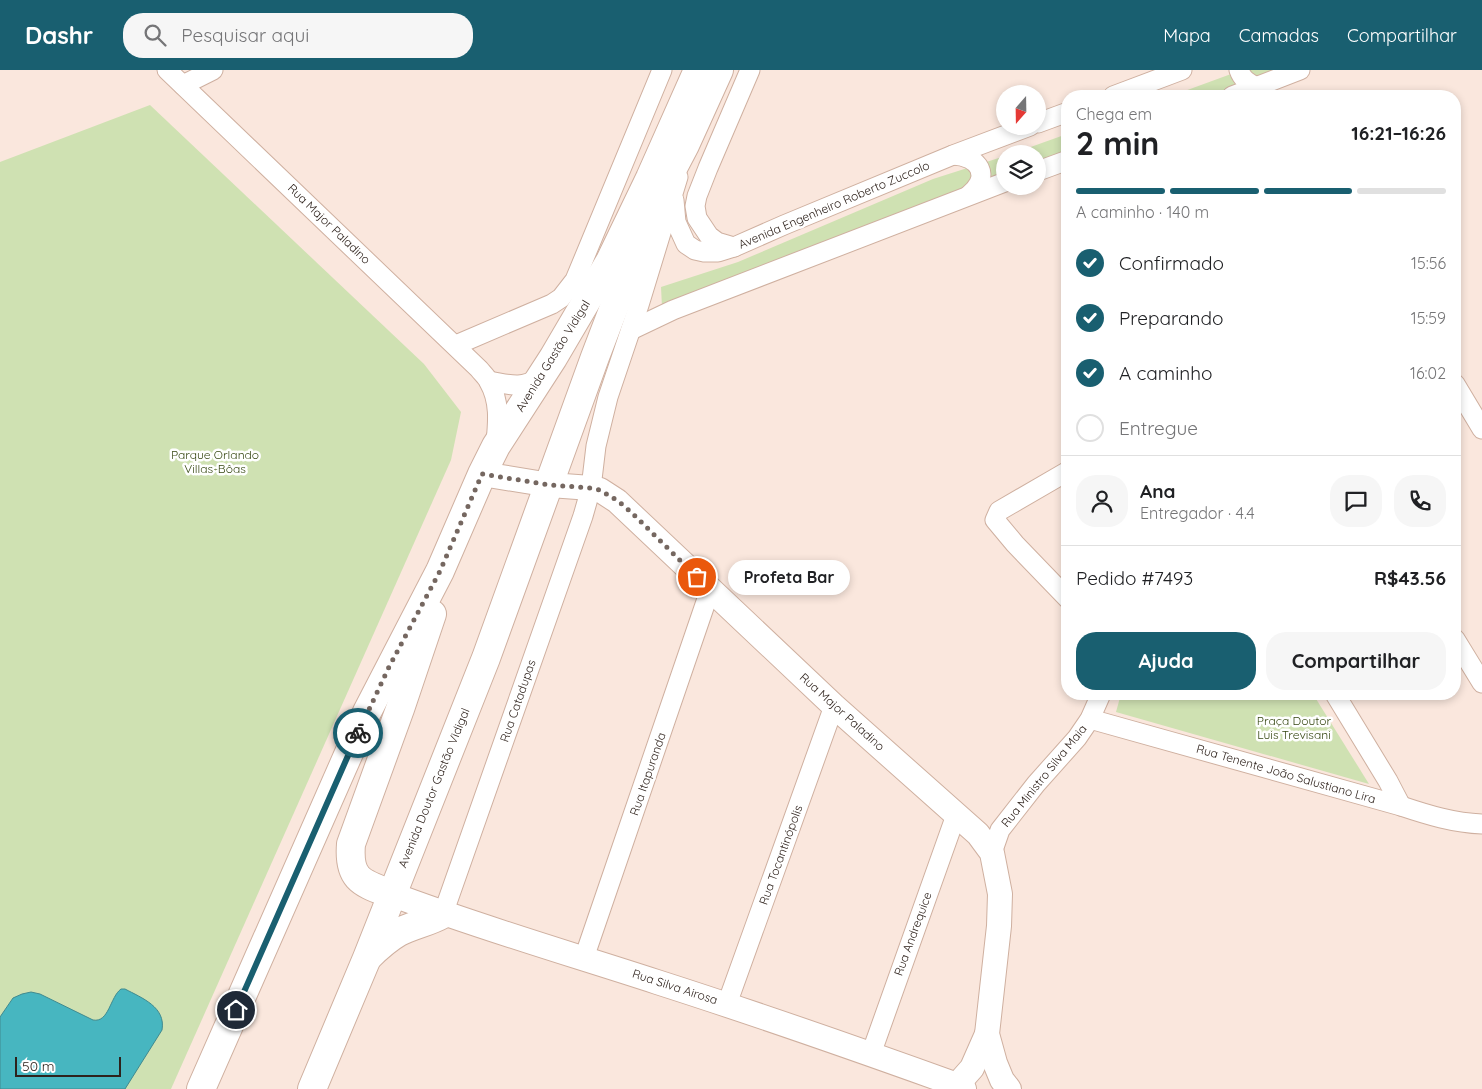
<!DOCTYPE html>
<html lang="pt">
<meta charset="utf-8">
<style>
body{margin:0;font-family:Quicksand,sans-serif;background:#f6f6f6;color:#202124;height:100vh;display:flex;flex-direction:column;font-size:19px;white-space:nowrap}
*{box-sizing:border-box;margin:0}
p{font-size:16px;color:#757577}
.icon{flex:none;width:28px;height:28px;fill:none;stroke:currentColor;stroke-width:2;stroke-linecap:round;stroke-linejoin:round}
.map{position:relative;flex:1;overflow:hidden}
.panel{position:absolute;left:1061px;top:20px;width:400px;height:610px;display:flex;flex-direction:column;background:#fff;border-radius:20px;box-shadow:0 2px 8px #0003}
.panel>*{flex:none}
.needle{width:32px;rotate:200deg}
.fabs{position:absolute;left:996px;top:15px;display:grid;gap:10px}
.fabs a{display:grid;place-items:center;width:50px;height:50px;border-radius:50%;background:#fff;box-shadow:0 2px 8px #0003;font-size:25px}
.scale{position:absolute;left:15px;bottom:12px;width:106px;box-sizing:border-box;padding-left:5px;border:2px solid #2e221c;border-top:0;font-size:14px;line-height:18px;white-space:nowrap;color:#2e221c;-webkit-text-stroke:4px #fff;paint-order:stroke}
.pin{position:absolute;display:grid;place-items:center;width:42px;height:42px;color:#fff;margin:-21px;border:2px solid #fff;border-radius:50%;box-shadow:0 1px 5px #0007}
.courier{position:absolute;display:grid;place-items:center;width:50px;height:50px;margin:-25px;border:4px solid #195f70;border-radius:50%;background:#fff;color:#222;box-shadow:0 1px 6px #0007}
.bubble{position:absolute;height:35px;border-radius:18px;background:#fff;box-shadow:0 2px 8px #0003;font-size:16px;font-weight:700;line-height:35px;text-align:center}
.overview em{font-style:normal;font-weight:700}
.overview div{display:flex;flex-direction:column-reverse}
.overview{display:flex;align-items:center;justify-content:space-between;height:85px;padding:0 15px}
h1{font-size:32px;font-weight:700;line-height:38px}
.bar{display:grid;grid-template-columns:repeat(4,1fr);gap:8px 5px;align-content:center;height:60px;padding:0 15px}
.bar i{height:6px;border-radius:4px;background:#e0e0e0}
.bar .current{background:#195f70}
.bar p{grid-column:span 4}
.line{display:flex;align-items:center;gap:12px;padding:0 15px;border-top:1px solid #e0e0e0}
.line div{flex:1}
.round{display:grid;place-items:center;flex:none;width:52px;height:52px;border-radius:20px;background:#f6f6f6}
ol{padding:0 15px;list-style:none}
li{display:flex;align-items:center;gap:15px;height:55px}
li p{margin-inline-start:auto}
li .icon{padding:5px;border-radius:50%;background:#195f70;color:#fff;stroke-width:4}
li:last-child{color:#757577}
li i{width:28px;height:28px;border:2px solid #e0e0e0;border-radius:50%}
.button{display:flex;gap:10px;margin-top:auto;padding:10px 15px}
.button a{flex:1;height:58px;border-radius:20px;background:#195f70;color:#fff;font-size:20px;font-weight:700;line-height:58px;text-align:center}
.button a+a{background:#f6f6f6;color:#202124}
header{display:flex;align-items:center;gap:30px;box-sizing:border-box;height:70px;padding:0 25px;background:#195f70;color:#fff}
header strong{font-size:24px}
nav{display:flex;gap:28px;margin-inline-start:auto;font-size:18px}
.search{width:350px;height:45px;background:#f6f6f6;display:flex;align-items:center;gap:12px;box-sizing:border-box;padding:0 18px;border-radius:20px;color:#757577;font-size:19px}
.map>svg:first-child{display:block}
.green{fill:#cfe1b2}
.water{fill:#47b6c0;stroke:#408a8f}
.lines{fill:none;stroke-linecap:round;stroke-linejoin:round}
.minor-casing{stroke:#cfb0a0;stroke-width:21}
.major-casing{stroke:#cfb0a0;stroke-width:26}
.highway-casing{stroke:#cfb0a0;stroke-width:30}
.minor{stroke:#fff;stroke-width:19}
.major{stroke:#fff;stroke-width:24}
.highway{stroke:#fff;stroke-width:28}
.done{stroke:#756760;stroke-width:5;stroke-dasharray:0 9}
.route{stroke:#195f70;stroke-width:6}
.labels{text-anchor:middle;stroke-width:5;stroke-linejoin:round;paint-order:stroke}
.street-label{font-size:12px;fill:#2e221c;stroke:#fff}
.park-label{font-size:12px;fill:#354611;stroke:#fff}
</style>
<header>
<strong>Dashr</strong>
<div class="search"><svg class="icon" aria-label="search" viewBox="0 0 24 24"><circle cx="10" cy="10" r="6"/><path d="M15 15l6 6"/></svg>Pesquisar aqui</div>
<nav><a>Mapa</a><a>Camadas</a><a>Compartilhar</a></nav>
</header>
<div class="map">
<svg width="1482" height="1019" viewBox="0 0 1482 1019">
<rect width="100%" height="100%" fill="#fae7dd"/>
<g class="green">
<polygon points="1242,0 1286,0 1216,26 1171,26"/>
<polygon points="150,35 424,294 461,342 451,390 171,1019 0,1019 0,92"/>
<polygon points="1067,64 1067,82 1038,93 1038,84 1011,84"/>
<polygon points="1005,86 1005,105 662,237 661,217 738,192 933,109"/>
<polygon points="1121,624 1313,624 1369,714 1116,642"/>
</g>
<path class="water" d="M121,919H125C142,928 166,937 162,960L125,1019H0V947L13,928L22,924L31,922L40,924L93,950C109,953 110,927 121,919Z"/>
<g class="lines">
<defs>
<g id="minor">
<path d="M167,0L479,299C482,303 487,307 489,312C500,331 498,352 496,372"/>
<path d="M1239,0C1242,9 1248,13 1257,17"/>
<polyline points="183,15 213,0"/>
<polyline points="1113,26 1182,0"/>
<polyline points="1232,26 1300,0"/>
<polyline points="1038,53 1068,42"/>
<path d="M953,85C979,86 992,106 969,125"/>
<polyline points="1038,101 1068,90"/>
<polyline points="674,130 676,152 686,174 695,180 704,182 718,182 734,177 784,155 953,85 1030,56"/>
<polyline points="734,177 717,172 709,166 697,148 695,136 697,126 708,98 750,0"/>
<polyline points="631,260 673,240 1005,112"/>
<polyline points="456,275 552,234 561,228 575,210 662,0"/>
<path d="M489,311C512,315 519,319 540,308"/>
<polyline points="1455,314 1482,359"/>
<polyline points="1068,401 999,441 995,450 1015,474 1068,529"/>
<polyline points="1455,569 1482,613"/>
<polyline points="1335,624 1388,711 1401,736"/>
<path d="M1090,649L1401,736C1428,745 1454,753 1482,754"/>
<polyline points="992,783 1000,760 1036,714 1077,668 1090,649 1101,624"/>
<polyline points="443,844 583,446 591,418 596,376 608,327 639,235 678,107"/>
<polyline points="584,888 710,520"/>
<polyline points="727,934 834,636"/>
<polyline points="871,984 956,745"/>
</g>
<g id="major">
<polyline points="482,404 550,415 591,418 600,420 617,431 834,636 978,764 992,783 1000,824 999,856 987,964 995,993 1002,1010 1009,1019"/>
<path d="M391,824C478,857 568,883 657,912C757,944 857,979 957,1015L964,1019"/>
<polyline points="957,1015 972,998 987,964"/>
</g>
<g id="highway">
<path d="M391,824C362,813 348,810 351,774L400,639L432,544"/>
<path d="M368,887C378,877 387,869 399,862C413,855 429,852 443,844"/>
<polyline points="201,1019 367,642 440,501 482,404 496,376 553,288 610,191 650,108 698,0"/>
<polyline points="312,1019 367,888 486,588 595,287 652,138 685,75 719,0"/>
</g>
</defs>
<use href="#minor" class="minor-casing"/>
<use href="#major" class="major-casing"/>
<use href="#highway" class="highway-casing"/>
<use href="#minor" class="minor"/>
<use href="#major" class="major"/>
<use href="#highway" class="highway"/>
</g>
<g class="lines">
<polyline class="done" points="358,663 389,597 440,501 482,404 550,415 591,418 600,420 618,431 631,442 697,507"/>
<polyline class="route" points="236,940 358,663"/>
</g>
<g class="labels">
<g class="street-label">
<text transform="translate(834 135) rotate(-23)" y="4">Avenida Engenheiro Roberto Zuccolo</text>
<text transform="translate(329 154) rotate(44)" y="4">Rua Major Paladino</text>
<text transform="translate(553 286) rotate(-58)" y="4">Avenida Gastão Vidigal</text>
<text transform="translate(518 631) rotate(-71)" y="4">Rua Catadupas</text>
<text transform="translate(842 642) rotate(42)" y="4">Rua Major Paladino</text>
<text transform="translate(648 704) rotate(-71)" y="4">Rua Itapuranda</text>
<text transform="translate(1286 704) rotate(16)" y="4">Rua Tenente João Salustiano Lira</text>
<text transform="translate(1044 706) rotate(-51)" y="4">Rua Ministro Silva Maia</text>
<text transform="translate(434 718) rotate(-68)" y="4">Avenida Doutor Gastão Vidigal</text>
<text transform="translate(781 785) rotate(-70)" y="4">Rua Tocantinópolis</text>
<text transform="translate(913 864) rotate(-70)" y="4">Rua Andrequice</text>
<text transform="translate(675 917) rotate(18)" y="4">Rua Silva Airosa</text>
</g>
<g class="park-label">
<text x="215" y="389">Parque Orlando<tspan x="215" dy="14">Villas-Bôas</tspan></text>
<text x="1294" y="655">Praça Doutor<tspan x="1294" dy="14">Luis Trevisani</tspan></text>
</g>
</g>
</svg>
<div class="fabs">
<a><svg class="needle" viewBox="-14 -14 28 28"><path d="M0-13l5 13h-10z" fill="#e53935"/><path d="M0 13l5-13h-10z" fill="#757577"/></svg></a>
<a><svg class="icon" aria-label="layers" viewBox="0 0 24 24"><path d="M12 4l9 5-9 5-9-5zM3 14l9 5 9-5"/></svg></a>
</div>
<div class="scale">50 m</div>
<div class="pin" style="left:697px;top:507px;background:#ea580c"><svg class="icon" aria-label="bag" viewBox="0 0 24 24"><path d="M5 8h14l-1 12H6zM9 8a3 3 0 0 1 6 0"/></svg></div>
<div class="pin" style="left:236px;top:940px;background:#1f2937"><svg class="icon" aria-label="home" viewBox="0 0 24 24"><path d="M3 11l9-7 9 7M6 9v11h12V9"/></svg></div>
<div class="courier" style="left:358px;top:663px"><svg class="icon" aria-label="bike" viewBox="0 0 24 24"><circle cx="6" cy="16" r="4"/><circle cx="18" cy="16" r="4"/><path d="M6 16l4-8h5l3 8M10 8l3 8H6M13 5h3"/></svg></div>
<div class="bubble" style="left:728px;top:490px;width:122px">Profeta Bar</div>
<section class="panel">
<div class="overview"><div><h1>2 min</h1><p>Chega em</p></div><em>16:21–16:26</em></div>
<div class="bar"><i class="current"></i><i class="current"></i><i class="current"></i><i></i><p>A caminho · 140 m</p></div>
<ol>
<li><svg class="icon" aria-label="check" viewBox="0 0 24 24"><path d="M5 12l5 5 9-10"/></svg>Confirmado<p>15:56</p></li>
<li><svg class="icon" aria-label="check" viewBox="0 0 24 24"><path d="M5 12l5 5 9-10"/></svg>Preparando<p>15:59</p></li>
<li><svg class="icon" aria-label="check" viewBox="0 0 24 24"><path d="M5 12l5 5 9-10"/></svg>A caminho<p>16:02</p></li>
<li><i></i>Entregue</li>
</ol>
<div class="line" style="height:90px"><a class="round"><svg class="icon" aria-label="person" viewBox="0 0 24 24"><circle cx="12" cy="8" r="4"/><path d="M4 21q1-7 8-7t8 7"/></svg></a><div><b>Ana</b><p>Entregador · 4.4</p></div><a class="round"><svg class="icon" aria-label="chat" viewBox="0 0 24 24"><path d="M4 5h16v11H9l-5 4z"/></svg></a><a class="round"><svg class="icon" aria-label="phone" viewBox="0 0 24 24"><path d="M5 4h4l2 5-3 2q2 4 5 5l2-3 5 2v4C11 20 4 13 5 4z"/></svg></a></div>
<div class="line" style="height:65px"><div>Pedido #7493</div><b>R$43.56</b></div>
<div class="button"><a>Ajuda</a><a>Compartilhar</a></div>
</section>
</div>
